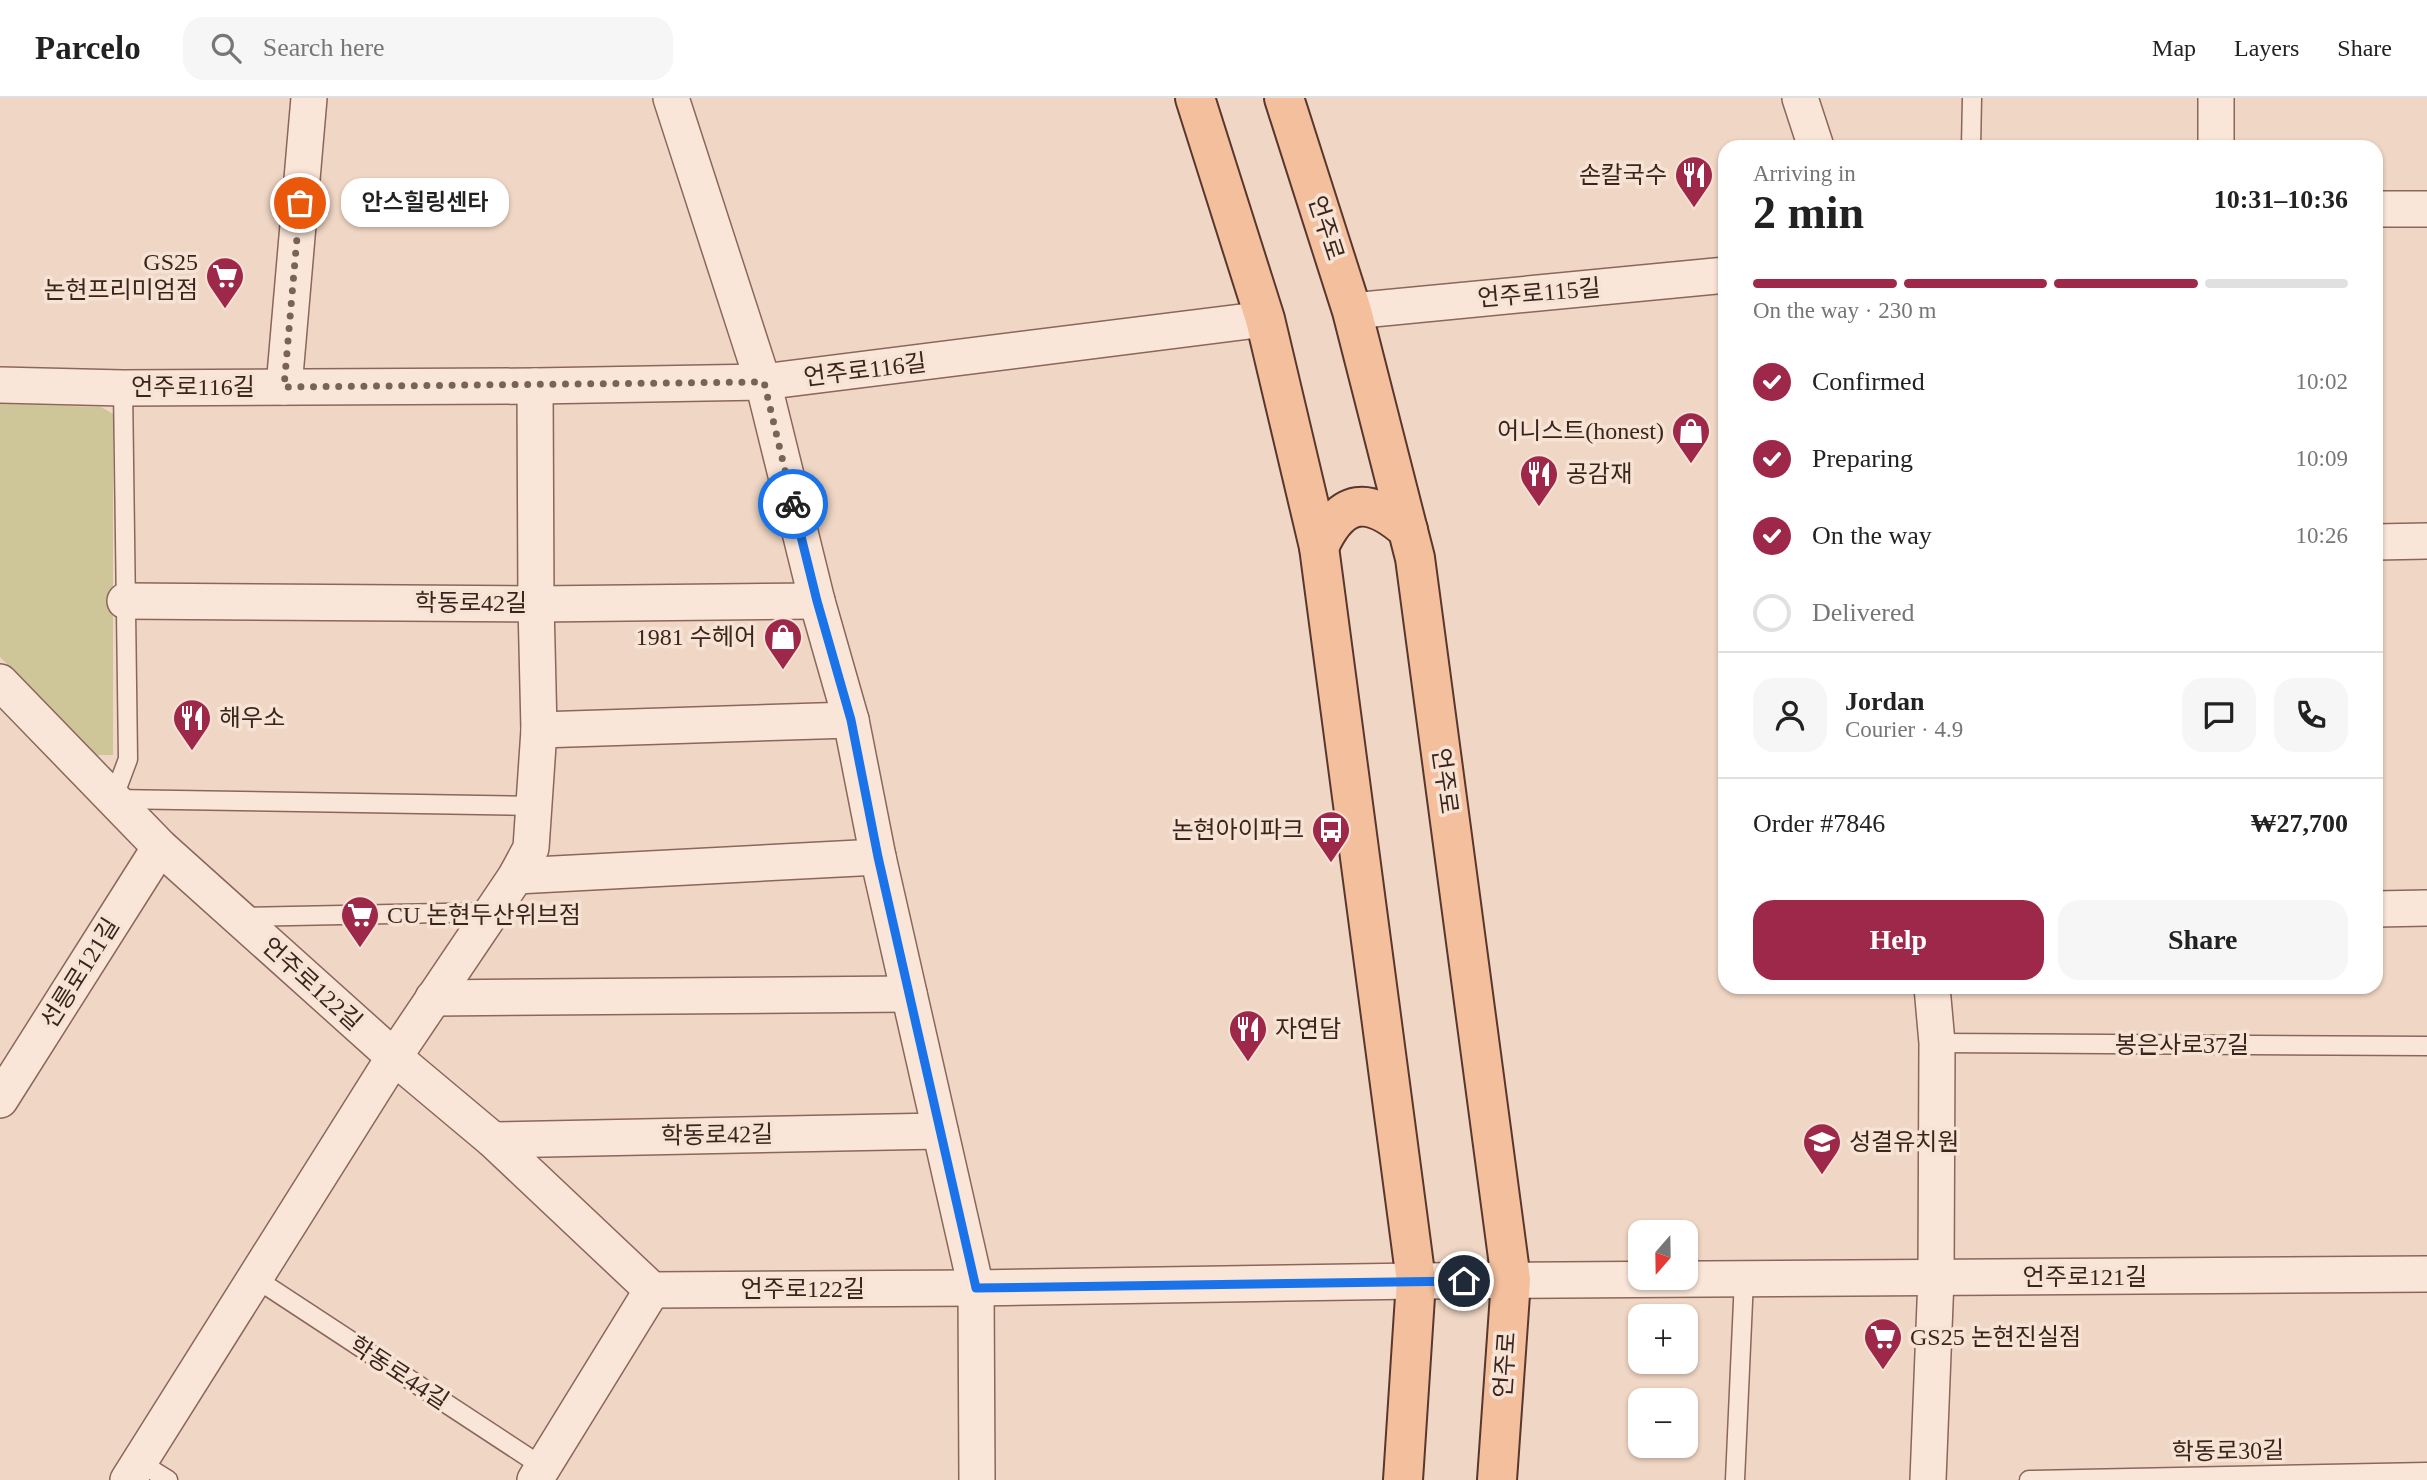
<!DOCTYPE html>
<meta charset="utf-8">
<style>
body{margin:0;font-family:"Times New Roman","Noto Sans KR",serif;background:#f6f6f6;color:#222;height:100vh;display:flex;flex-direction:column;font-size:26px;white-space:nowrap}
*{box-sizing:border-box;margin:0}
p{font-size:23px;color:#767676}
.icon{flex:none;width:38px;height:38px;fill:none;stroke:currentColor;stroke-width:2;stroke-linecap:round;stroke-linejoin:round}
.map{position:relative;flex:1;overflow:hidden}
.drawer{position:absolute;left:1718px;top:42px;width:665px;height:854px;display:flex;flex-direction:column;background:#fff;border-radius:21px;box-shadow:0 2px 5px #0004}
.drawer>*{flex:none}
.needle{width:46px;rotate:200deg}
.buttons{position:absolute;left:1628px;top:1122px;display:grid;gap:14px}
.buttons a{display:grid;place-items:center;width:70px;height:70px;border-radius:14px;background:#fff;box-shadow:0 2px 5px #0004;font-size:35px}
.pin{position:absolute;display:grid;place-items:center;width:60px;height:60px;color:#fff;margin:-30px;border:4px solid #fff;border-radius:50%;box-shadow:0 2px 7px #0007}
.courier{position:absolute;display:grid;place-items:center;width:70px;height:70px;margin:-35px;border:5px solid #1a73e8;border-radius:50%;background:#fff;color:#222;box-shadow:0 2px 9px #0007}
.bubble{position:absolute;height:49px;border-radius:21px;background:#fff;box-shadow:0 2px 5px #0004;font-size:23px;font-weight:600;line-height:49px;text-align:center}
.summary em{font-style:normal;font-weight:600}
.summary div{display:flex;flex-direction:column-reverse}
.summary{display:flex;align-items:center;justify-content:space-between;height:119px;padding:0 35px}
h1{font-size:46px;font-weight:600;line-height:52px}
.bar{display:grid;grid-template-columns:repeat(4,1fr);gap:10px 7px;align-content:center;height:84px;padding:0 35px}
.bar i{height:9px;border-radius:5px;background:#e0e0e0}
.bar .current{background:#9d284a}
.bar p{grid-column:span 4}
.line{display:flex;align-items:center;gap:18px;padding:0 35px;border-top:2px solid #e0e0e0}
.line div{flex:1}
.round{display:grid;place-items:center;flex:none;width:74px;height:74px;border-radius:21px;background:#f6f6f6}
ol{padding:0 35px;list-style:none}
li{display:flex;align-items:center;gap:21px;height:77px}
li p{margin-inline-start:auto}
li .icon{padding:7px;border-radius:50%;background:#9d284a;color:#fff;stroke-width:4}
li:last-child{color:#767676}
li i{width:38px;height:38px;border:4px solid #e0e0e0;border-radius:50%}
.primary-button{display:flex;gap:14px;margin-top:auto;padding:14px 35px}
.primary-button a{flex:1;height:80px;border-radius:21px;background:#9d284a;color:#fff;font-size:28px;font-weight:600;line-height:80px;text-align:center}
.primary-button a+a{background:#f6f6f6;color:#222}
header{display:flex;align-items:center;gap:42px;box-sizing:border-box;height:98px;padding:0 35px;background:#fff;border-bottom:2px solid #e0e0e0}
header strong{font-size:33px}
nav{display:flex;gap:38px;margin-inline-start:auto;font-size:24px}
.search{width:490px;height:63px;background:#f6f6f6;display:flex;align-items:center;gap:18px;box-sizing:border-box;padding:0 24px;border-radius:21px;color:#767676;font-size:26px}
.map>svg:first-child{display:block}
.green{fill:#cec598}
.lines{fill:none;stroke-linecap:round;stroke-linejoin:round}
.lane-casing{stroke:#8b665a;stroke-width:21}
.street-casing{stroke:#8b665a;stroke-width:38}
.primary-casing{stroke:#59362e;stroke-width:42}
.lane{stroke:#fae6d8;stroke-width:18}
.street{stroke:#fae6d8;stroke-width:35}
.primary{stroke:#f4bf9c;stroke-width:38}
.done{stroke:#7a6258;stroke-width:7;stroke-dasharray:0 12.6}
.route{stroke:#1a73e8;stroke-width:9}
.labels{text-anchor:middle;stroke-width:7;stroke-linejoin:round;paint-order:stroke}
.poi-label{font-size:24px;fill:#3b241e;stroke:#f7e3d4;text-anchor:start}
.street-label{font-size:24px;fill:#3b241e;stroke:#f7e3d4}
</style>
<header>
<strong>Parcelo</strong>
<div class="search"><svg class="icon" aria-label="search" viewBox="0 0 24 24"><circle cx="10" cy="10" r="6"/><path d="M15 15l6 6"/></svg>Search here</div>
<nav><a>Map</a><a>Layers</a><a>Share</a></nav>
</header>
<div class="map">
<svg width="2427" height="1382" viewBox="0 0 2427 1382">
<rect width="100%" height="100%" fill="#f0d6c4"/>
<polygon class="green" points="0,306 101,309 113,316 113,657 97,657 0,559"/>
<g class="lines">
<defs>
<g id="lane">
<polyline points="1971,49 1972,0"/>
<polyline points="123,290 128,661 113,701 535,708"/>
<polyline points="240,819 492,814"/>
<polyline points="1937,945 2427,948"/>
<polyline points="255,1180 543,1369"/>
<polyline points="139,1364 168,1382"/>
<polyline points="1735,1382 1744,1181"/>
<polyline points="2029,1382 2427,1374"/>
</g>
<g id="street">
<polyline points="671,0 763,284 817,503 851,622 878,759 976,1190 977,1382"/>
<polyline points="1800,0 1816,49"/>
<polyline points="2216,0 2216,49"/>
<polyline points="2376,111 2427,111"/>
<polyline points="1352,213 1726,177"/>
<polyline points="0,287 123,290 535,288 763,284 1265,221"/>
<polyline points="284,289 309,0"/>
<polyline points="2376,444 2427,443"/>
<polyline points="125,503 536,506 817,503"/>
<polyline points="0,584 160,749 394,959 493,1042 652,1192 976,1190 1416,1183 2427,1176"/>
<polyline points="539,632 851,622"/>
<polyline points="516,778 878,759"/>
<polyline points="2376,811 2427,810"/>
<polyline points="433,900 909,896"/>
<polyline points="0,1002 160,749"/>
<polyline points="493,1042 940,1033"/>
<polyline points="128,1382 394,959 516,778 531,750 539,632 536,506 535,288"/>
<polyline points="535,1382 652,1192"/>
<polyline points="1928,1382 1936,1180 1937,945 1932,889"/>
</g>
<g id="primary">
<polyline points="1195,0 1265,221 1319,449 1416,1183 1403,1382"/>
<polyline points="1284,0 1352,213 1415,460 1511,1182 1497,1382"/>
<path d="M1319,449C1342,399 1369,398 1408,432"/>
</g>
</defs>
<use href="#lane" class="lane-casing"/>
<use href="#street" class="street-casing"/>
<use href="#primary" class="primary-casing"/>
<use href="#lane" class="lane"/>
<use href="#street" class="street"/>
<use href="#primary" class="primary"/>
</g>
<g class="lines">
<polyline class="done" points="300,105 284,289 764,284 793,406"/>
<polyline class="route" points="793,406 817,503 851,622 878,759 976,1190 1464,1183"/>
</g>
<defs>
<symbol id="restaurant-pin" viewBox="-11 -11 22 30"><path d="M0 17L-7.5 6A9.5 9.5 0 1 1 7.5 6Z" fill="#9d284a" stroke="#f7e3d4"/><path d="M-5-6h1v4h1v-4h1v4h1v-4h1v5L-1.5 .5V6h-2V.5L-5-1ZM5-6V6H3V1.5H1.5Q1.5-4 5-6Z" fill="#fff"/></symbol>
<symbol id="supermarket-pin" viewBox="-11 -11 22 30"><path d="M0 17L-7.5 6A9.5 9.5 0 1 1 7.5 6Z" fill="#9d284a" stroke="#f7e3d4"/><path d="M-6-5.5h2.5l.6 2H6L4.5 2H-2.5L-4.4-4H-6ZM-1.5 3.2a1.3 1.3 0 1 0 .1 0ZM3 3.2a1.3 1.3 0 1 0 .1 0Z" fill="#fff"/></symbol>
<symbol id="shop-pin" viewBox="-11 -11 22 30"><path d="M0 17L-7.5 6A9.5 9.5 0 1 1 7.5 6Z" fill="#9d284a" stroke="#f7e3d4"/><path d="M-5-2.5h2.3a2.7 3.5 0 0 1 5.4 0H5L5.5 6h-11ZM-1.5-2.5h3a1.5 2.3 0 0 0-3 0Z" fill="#fff"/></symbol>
<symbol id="bus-pin" viewBox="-11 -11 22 30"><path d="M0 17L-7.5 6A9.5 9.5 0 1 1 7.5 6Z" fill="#9d284a" stroke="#f7e3d4"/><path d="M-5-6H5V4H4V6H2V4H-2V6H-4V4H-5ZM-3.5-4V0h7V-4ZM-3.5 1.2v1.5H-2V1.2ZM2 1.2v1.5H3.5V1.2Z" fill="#fff"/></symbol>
<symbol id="school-pin" viewBox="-11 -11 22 30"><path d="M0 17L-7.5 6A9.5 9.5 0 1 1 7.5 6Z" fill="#9d284a" stroke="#f7e3d4"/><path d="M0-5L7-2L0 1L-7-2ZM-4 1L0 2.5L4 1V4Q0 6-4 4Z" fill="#fff"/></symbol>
</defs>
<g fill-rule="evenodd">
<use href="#restaurant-pin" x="1672" y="55" width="44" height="60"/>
<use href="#supermarket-pin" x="203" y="156" width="44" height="60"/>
<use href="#shop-pin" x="1669" y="311" width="44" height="60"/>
<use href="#restaurant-pin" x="1517" y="354" width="44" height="60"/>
<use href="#shop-pin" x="761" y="517" width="44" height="60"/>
<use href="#restaurant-pin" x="170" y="598" width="44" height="60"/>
<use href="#bus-pin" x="1309" y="710" width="44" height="60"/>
<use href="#supermarket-pin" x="338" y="795" width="44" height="60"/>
<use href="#restaurant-pin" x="1226" y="909" width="44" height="60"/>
<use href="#school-pin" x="1800" y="1022" width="44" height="60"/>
<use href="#supermarket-pin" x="1861" y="1217" width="44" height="60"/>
</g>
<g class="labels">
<g class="poi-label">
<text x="1667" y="85" text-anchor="end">손칼국수</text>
<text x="198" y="172" text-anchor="end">GS25<tspan x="198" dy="28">논현프리미엄점</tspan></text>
<text x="1664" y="341" text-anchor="end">어니스트(honest)</text>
<text x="1566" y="384">공감재</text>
<text x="756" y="547" text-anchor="end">1981 수헤어</text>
<text x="219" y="628">해우소</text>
<text x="1304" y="740" text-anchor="end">논현아이파크</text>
<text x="387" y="825">CU 논현두산위브점</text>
<text x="1275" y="939">자연담</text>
<text x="1849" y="1052">성결유치원</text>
<text x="1910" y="1247">GS25 논현진실점</text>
</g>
<g class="street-label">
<text transform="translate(1326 130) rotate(72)" y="8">언주로</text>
<text transform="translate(1539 195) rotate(-5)" y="8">언주로115길</text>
<text transform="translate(865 272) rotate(-7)" y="8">언주로116길</text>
<text x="193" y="297">언주로116길</text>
<text x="471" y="513">학동로42길</text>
<text transform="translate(1445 683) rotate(82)" y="8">언주로</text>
<text transform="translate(80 875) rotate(-58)" y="8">선릉로121길</text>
<text transform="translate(312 886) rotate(42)" y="8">언주로122길</text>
<text x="2182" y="955">봉은사로37길</text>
<text transform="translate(717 1037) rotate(-1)" y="8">학동로42길</text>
<text x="2085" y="1187">언주로121길</text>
<text x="803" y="1199">언주로122길</text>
<text transform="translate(1505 1267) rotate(-86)" y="8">언주로</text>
<text transform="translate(399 1275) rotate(33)" y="8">학동로44길</text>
<text transform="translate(2228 1353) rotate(-1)" y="8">학동로30길</text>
</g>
</g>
</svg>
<div class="buttons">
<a><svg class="needle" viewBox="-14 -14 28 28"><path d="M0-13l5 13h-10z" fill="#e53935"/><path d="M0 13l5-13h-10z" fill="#767676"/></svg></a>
<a>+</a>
<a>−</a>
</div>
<div class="pin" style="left:300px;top:105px;background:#ea580c"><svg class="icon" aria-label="bag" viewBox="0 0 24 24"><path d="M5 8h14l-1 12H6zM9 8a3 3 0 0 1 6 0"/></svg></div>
<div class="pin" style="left:1464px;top:1183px;background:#1f2937"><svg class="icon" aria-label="home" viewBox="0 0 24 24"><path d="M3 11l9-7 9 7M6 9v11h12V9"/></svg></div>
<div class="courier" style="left:793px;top:406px"><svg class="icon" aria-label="bike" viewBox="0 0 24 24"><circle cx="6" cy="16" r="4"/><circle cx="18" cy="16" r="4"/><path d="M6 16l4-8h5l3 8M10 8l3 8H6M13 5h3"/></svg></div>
<div class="bubble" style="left:341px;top:80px;width:168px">안스힐링센타</div>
<section class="drawer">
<div class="summary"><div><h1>2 min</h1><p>Arriving in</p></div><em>10:31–10:36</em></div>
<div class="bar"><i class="current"></i><i class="current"></i><i class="current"></i><i></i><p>On the way · 230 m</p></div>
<ol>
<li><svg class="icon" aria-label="check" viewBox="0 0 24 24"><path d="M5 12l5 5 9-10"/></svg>Confirmed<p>10:02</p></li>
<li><svg class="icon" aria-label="check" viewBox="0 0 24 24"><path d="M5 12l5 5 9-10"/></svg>Preparing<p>10:09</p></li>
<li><svg class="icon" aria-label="check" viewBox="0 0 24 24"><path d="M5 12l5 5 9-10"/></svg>On the way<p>10:26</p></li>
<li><i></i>Delivered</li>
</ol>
<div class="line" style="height:126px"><a class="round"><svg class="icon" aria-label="person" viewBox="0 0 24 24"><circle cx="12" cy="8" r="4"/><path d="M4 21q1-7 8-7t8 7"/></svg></a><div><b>Jordan</b><p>Courier · 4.9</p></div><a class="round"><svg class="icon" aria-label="chat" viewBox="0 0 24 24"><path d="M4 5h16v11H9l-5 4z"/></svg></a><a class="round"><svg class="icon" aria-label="phone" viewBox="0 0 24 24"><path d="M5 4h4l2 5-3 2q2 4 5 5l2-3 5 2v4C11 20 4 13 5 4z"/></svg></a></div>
<div class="line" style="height:91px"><div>Order #7846</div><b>₩27,700</b></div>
<div class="primary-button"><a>Help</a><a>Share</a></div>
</section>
</div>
